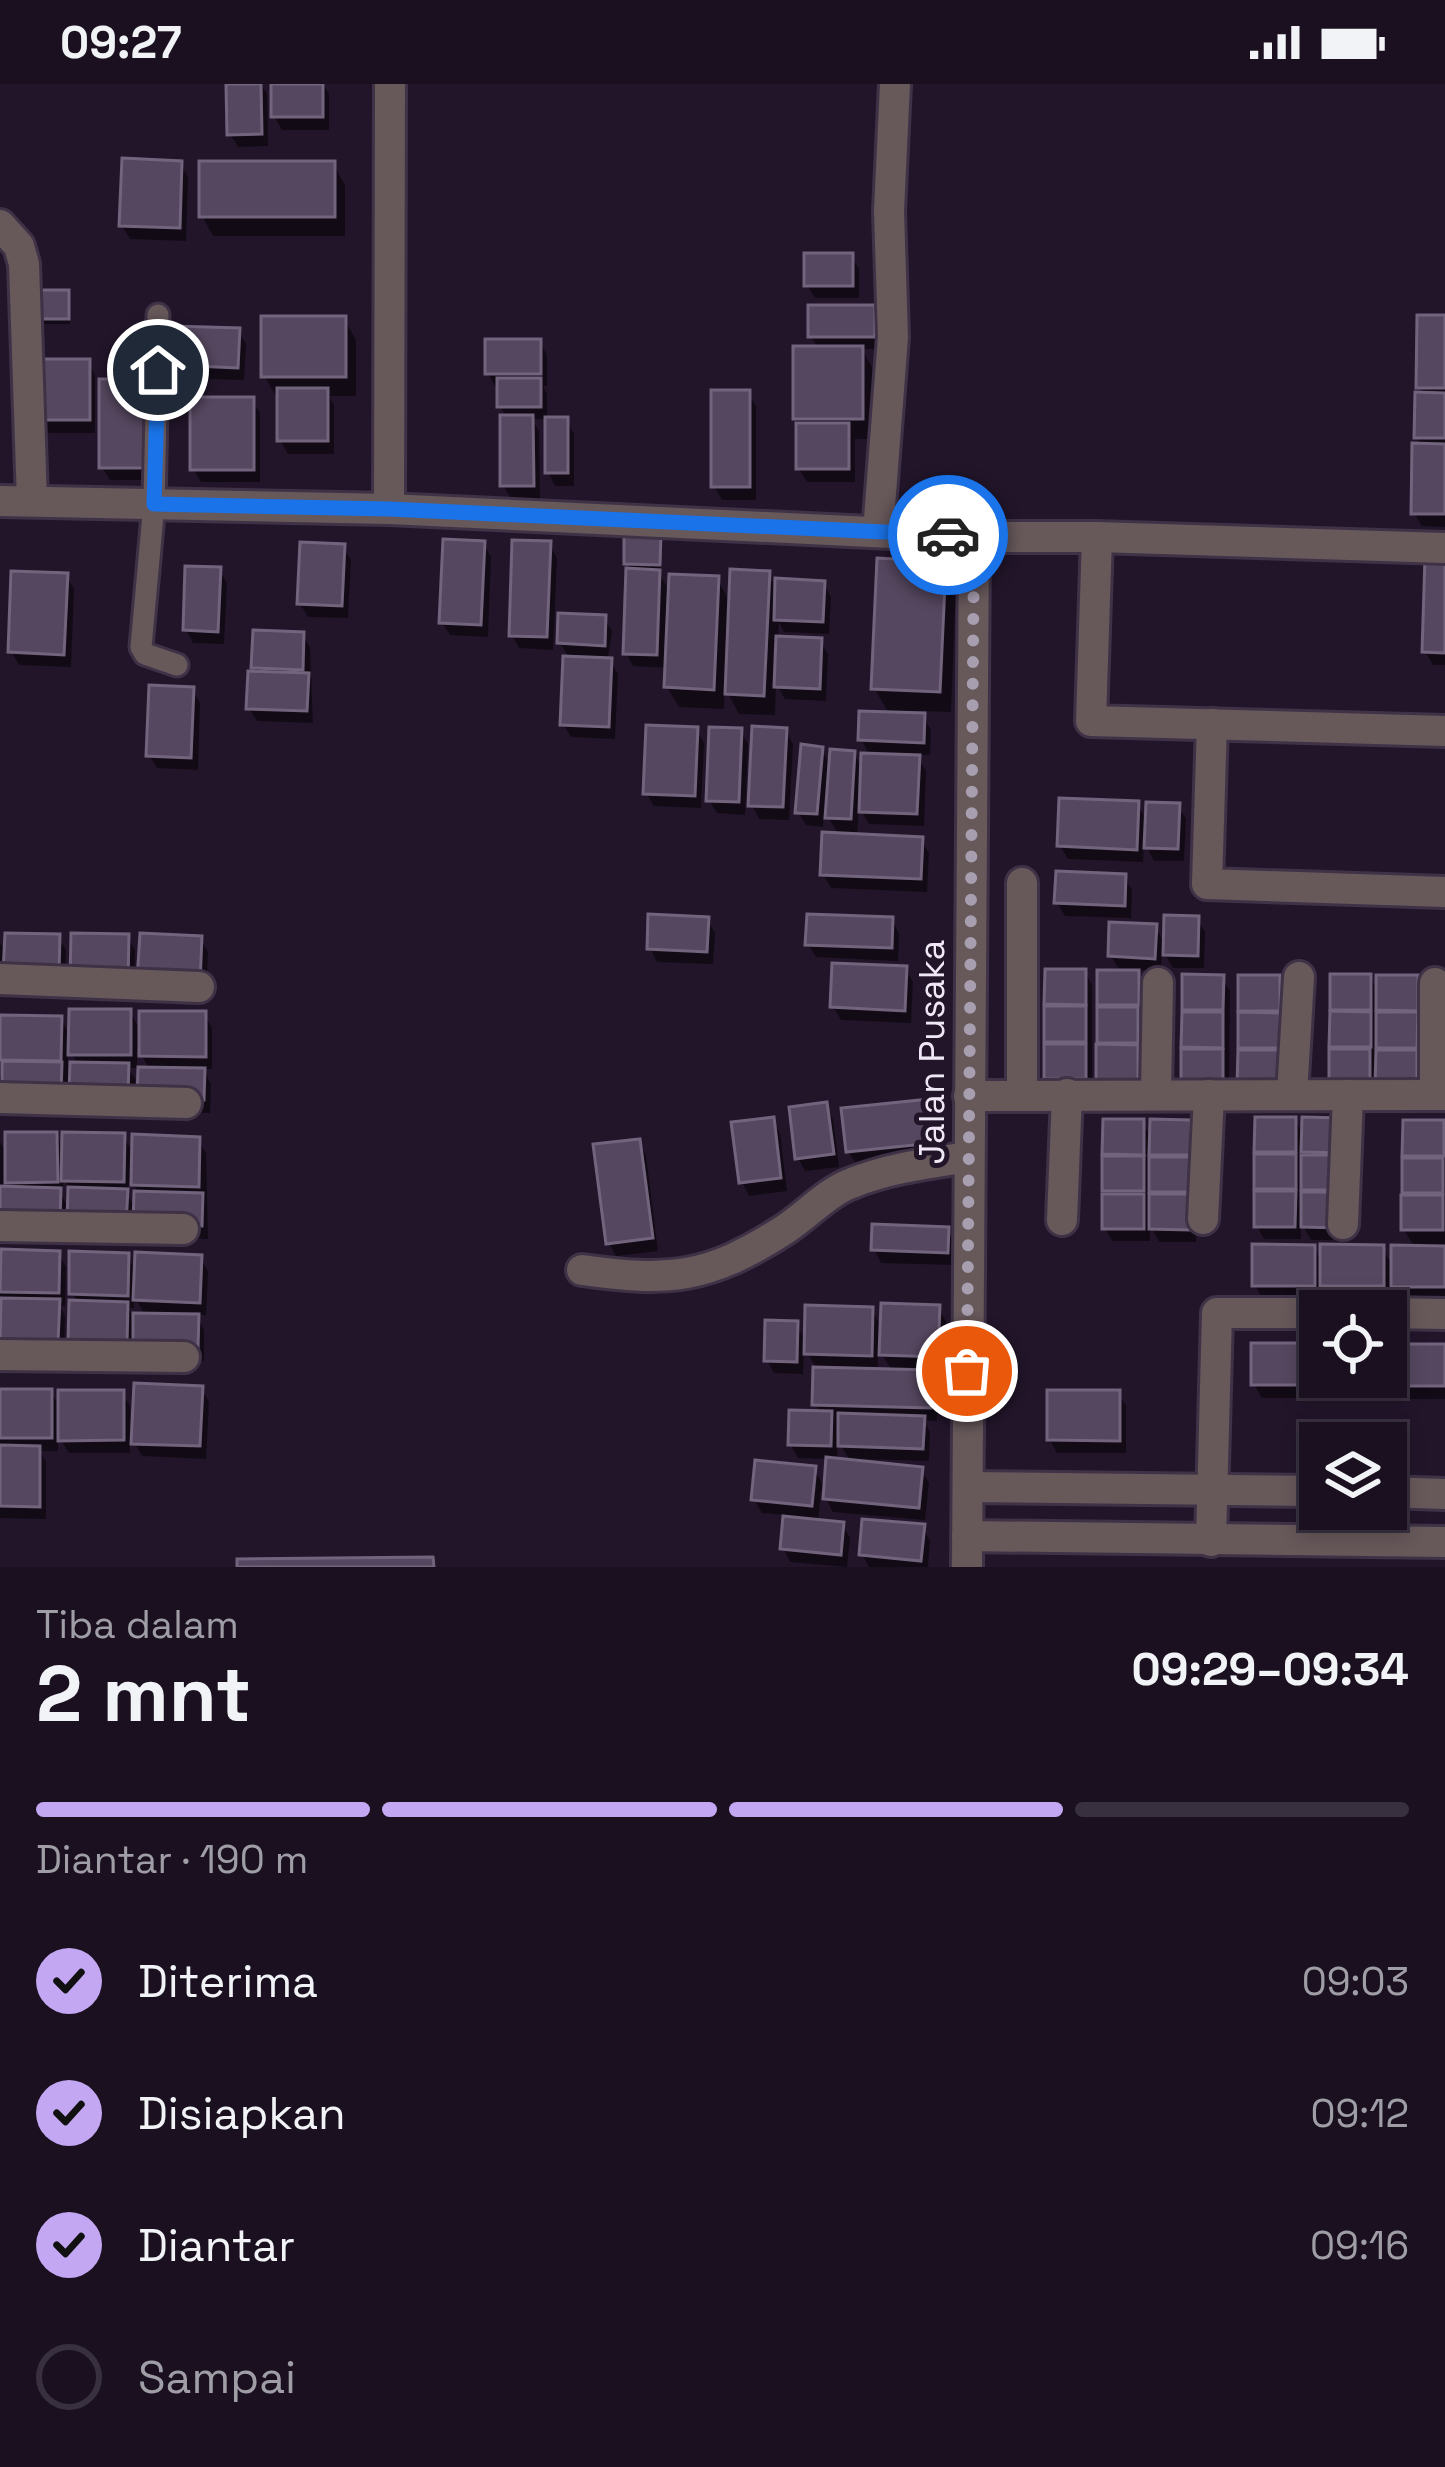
<!DOCTYPE html>
<html lang="id">
<meta charset="utf-8">
<style>
body{margin:0;font-family:"Space Grotesk",sans-serif;background:#271e2d;color:#f1f3f6;height:100vh;display:flex;flex-direction:column;font-size:45px;white-space:nowrap}
*{box-sizing:border-box;margin:0}
p{font-size:39px;color:#9f9da5}
.icon{flex:none;width:66px;height:66px;fill:none;stroke:currentColor;stroke-width:2;stroke-linecap:round;stroke-linejoin:round}
.map{position:relative;height:1483px;overflow:hidden}
.drawer{display:flex;flex-direction:column;background:#1a1020;flex:1}
.drawer>*{flex:none}
.fabs{position:absolute;left:1299px;top:1206px;display:grid;gap:24px}
.fabs a{display:grid;place-items:center;width:108px;height:108px;border-radius:0px;background:#1a1020;box-shadow:0 6px 18px #0003,0 0 0 3px #38303e;font-size:60px}
.pin{position:absolute;display:grid;place-items:center;width:102px;height:102px;color:#fff;margin:-51px;border:6px solid #fff;border-radius:50%;box-shadow:0 3px 12px #0007}
.courier{position:absolute;display:grid;place-items:center;width:120px;height:120px;margin:-60px;border:9px solid #1a73e8;border-radius:50%;background:#fff;color:#222;box-shadow:0 3px 15px #0007}
.headline em{font-style:normal;font-weight:700}
.headline div{display:flex;flex-direction:column-reverse}
.headline{display:flex;align-items:center;justify-content:space-between;height:204px;padding:0 36px}
h1{font-size:78px;font-weight:700;line-height:90px}
.bar{display:grid;grid-template-columns:repeat(4,1fr);gap:18px 12px;align-content:center;height:144px;padding:0 36px}
.bar i{height:15px;border-radius:9px;background:#38303e}
.bar .active{background:#c3a7f2}
.bar p{grid-column:span 4}
ol{padding:0 36px;list-style:none}
li{display:flex;align-items:center;gap:36px;height:132px}
li p{margin-inline-start:auto}
li .icon{padding:12px;border-radius:50%;background:#c3a7f2;color:#111;stroke-width:4}
li:last-child{color:#9f9da5}
li i{width:66px;height:66px;border:6px solid #38303e;border-radius:50%}
.status{display:flex;justify-content:space-between;align-items:center;height:84px;padding:0 60px;background:#1a1020;direction:ltr}
.status svg{height:33px;fill:currentColor}
.map>svg:first-child{display:block}
.shadow{fill:#0007;fill-rule:evenodd}
.building{fill:#55475f;stroke:#73647e;stroke-width:3}
.lines{fill:none;stroke-linecap:round;stroke-linejoin:round}
.service-casing{stroke:#3f3247;stroke-width:27}
.minor-casing{stroke:#3f3247;stroke-width:36}
.service{stroke:#67585a;stroke-width:21}
.minor{stroke:#67585a;stroke-width:30}
.done{stroke:#a79eaf;stroke-width:12;stroke-dasharray:0 21.6}
.route{stroke:#1a73e8;stroke-width:15}
.labels{text-anchor:middle;stroke-width:10;stroke-linejoin:round;paint-order:stroke}
.street-label{font-size:36px;fill:#efe7f6;stroke:#22152a}
</style>
<div class="status"><b>09:27</b><svg viewBox="0 0 49 12"><path d="M0 12V9h3v3zM5 12V6h3v6zM10 12V3h3v9zM15 12V0h3v12zM26 1h20v11H26zM47 4h2v5h-2z"/></svg></div>
<div class="map">
<svg width="1445" height="1483" viewBox="0 0 1445 1483">
<rect width="100%" height="100%" fill="#22152a"/>
<g class="shadow">
<polygon points="229,0 261,0 267,10 268,62 238,63 230,50"/>
<polygon points="274,0 323,0 329,10 329,46 282,46 274,32"/>
<polygon points="180,80 188,93 186,157 130,155 122,142"/>
<polygon points="333,80 345,101 345,152 213,152 202,132"/>
<polygon points="851,172 859,185 859,214 815,214 807,201"/>
<polygon points="35,209 67,209 70,240 39,240"/>
<polygon points="873,224 881,238 881,265 862,265 873,285 873,355 855,355 855,398 807,398 799,385 796,334 818,265 811,252"/>
<polygon points="1445,234 1445,443 1422,442 1414,429 1422,362 1417,353 1424,311 1419,303"/>
<polygon points="344,235 356,256 356,312 329,312 334,321 334,370 288,370 280,356 280,312 276,312 264,292"/>
<polygon points="238,247 246,260 244,296 180,294 173,280"/>
<polygon points="540,258 547,271 547,302 543,302 547,310 547,335 532,335 539,347 540,415 511,415 503,401 507,334 500,322 500,302 495,302 488,289"/>
<polygon points="88,278 95,291 95,349 49,349 41,336"/>
<polygon points="102,298 158,396 110,396 102,383"/>
<polygon points="748,309 756,322 756,416 722,416 714,402"/>
<polygon points="252,316 260,329 260,398 201,398 193,385"/>
<polygon points="566,336 574,350 574,402 555,402 548,388"/>
<polygon points="659,453 661,486 657,485 671,510 717,495 731,520 768,490 778,507 823,499 831,513 829,550 784,548 779,538 778,555 820,557 828,570 826,617 785,615 776,600 775,631 739,630 725,604 724,625 679,623 667,603 668,584 633,582 626,569 632,488 627,479"/>
<polygon points="483,460 491,473 488,553 450,551 442,538"/>
<polygon points="549,460 557,474 553,566 519,564 512,551"/>
<polygon points="343,463 351,476 348,534 308,533 300,520"/>
<polygon points="1445,477 1445,581 1433,581 1425,567"/>
<polygon points="944,480 956,501 951,628 920,627 931,646 930,671 916,671 926,687 924,742 869,740 859,722 857,753 921,756 929,769 927,808 831,804 823,790 839,752 824,726 823,743 806,741 798,728 821,665 832,684 854,670 863,686 870,672 861,655 890,631 874,604"/>
<polygon points="219,486 227,499 224,560 193,559 186,546"/>
<polygon points="66,492 74,505 71,583 19,581 11,567"/>
<polygon points="604,534 612,547 608,574 618,590 615,655 571,653 563,640 570,575 560,559"/>
<polygon points="303,551 310,564 313,639 257,637 249,624 258,590 254,584"/>
<polygon points="192,606 200,619 198,686 157,684 149,671"/>
<polygon points="696,646 704,659 701,724 654,722 646,709"/>
<polygon points="740,647 748,660 745,731 717,729 709,716"/>
<polygon points="785,647 793,660 789,736 759,735 752,721"/>
<polygon points="1137,720 1148,739 1178,722 1186,735 1184,777 1154,777 1144,758 1143,778 1068,775 1060,762"/>
<polygon points="1124,793 1132,806 1131,834 1065,832 1057,819"/>
<polygon points="1197,835 1205,848 1204,884 1173,884 1162,865 1161,887 1135,886 1145,902 1144,1009 1107,1008 1099,995 1100,889 1121,889 1111,872 1155,843 1166,862"/>
<polygon points="707,836 715,849 713,880 657,878 650,864"/>
<polygon points="892,836 899,850 898,877 816,873 808,860"/>
<polygon points="74,852 127,853 135,866 134,910"/>
<polygon points="58,853 66,866 65,902 0,900 0,859 7,871"/>
<polygon points="200,855 208,868 206,911 148,908"/>
<polygon points="905,885 913,898 911,939 841,936 833,923"/>
<polygon points="1048,888 1085,888 1092,901 1092,1008 1055,1008 1047,994"/>
<polygon points="1185,893 1222,894 1230,907 1229,1013 1184,1000"/>
<polygon points="1333,893 1370,893 1379,910 1417,894 1424,907 1423,1014 1332,999"/>
<polygon points="1241,894 1279,894 1286,908 1285,1014 1240,1000"/>
<path d="M130,928L142,950L204,930L212,944V985H203L211,1000L210,1029L148,1027L150,986L137,963V984H128L135,995L134,1022H80L68,1000L67,1023L0,1004V991L5,1000V986L0,977V934L61,935L71,954ZM68,964L78,981H68Z"/>
<polygon points="938,1017 946,1030 950,1071 856,1080 848,1067"/>
<polygon points="825,1022 833,1035 839,1083 805,1087 798,1074"/>
<polygon points="772,1036 780,1049 787,1107 749,1112 742,1098"/>
<polygon points="1258,1036 1295,1036 1305,1053 1349,1050 1348,1156 1311,1156 1301,1138 1301,1155 1264,1155 1257,1142"/>
<polygon points="1106,1038 1142,1038 1152,1055 1189,1039 1197,1052 1196,1158 1159,1158 1150,1141 1150,1157 1112,1157 1105,1144"/>
<polygon points="1406,1039 1442,1039 1445,1044 1445,1216 1401,1215 1390,1196 1390,1215 1331,1214 1321,1198 1321,1215 1262,1214 1255,1201 1314,1164 1323,1180 1382,1164 1394,1184 1415,1164 1404,1146"/>
<path d="M56,1051L65,1067L123,1052L135,1072L198,1056L206,1069L208,1155L144,1152L0,1132V1058L8,1071ZM130,1094L137,1106V1126L127,1111ZM64,1096L71,1107L70,1126L61,1111Z"/>
<polygon points="638,1058 646,1071 658,1167 616,1172 609,1159"/>
<polygon points="947,1146 954,1159 954,1181 881,1179 874,1165"/>
<polygon points="58,1169 66,1183 65,1222 60,1222 65,1232 64,1271 10,1270 0,1252 3,1232 0,1232 0,1187 3,1192"/>
<path d="M127,1172L137,1189L201,1174L208,1188L206,1231H196L204,1246V1277L133,1273L78,1219L72,1209ZM134,1212L146,1233L133,1232L128,1224H134Z"/>
<path d="M938,1224L946,1237L944,1285H928L938,1303L937,1337L924,1336L930,1348L929,1377L861,1375V1380L921,1386L929,1399L925,1436L833,1428L821,1406L818,1439L843,1441L850,1454L847,1483L790,1478L783,1464L786,1431L762,1429L754,1415L814,1385L826,1406L829,1375L798,1374L791,1361L821,1330L815,1320L816,1283L804,1264L803,1290L774,1289L767,1276L796,1240L807,1258L872,1226L883,1246ZM878,1264L893,1288H878ZM838,1356L851,1379L837,1377Z"/>
<polygon points="1313,1262 1320,1274 1320,1293 1386,1293 1386,1270 1393,1282 1445,1263 1445,1315 1401,1315 1389,1295 1389,1314 1330,1314 1321,1297 1321,1314 1262,1314 1254,1300"/>
<polygon points="201,1305 209,1318 206,1375 142,1372 130,1351 130,1369 69,1369 58,1351 58,1367 40,1367 46,1378 46,1435 0,1434 0,1308 51,1308 61,1326 122,1309 130,1322 130,1344 135,1344"/>
<polygon points="1118,1309 1126,1322 1126,1369 1057,1369 1050,1356"/>
<polygon points="923,1443 930,1457 928,1483 869,1483 862,1470"/>
</g>
<g class="building">
<polygon points="226,0 261,0 262,50 227,51"/>
<rect x="271" y="0" width="52" height="33"/>
<polygon points="122,74 182,77 180,144 119,142"/>
<rect x="199" y="77" width="136" height="56"/>
<rect x="804" y="169" width="49" height="33"/>
<rect x="32" y="206" width="37" height="29"/>
<rect x="808" y="221" width="67" height="32"/>
<polygon points="1417,231 1445,231 1445,304 1416,304"/>
<rect x="261" y="232" width="85" height="61"/>
<polygon points="171,242 240,244 238,284 170,281"/>
<rect x="485" y="255" width="56" height="35"/>
<rect x="793" y="262" width="70" height="73"/>
<rect x="38" y="275" width="52" height="61"/>
<rect x="497" y="294" width="44" height="29"/>
<rect x="99" y="295" width="53" height="89"/>
<rect x="277" y="304" width="51" height="53"/>
<rect x="711" y="306" width="39" height="97"/>
<polygon points="1415,308 1445,309 1445,354 1414,354"/>
<rect x="190" y="313" width="64" height="73"/>
<polygon points="500,331 533,331 534,402 500,402"/>
<rect x="545" y="333" width="23" height="56"/>
<rect x="796" y="339" width="53" height="46"/>
<polygon points="1412,359 1445,360 1445,430 1411,430"/>
<polygon points="624,449 661,450 660,481 624,480"/>
<polygon points="443,455 485,457 481,541 439,539"/>
<polygon points="512,456 551,457 547,553 509,552"/>
<polygon points="300,458 345,460 342,522 297,520"/>
<polygon points="1425,473 1445,474 1445,569 1422,568"/>
<polygon points="877,474 946,478 940,608 871,605"/>
<polygon points="185,482 221,483 218,548 183,546"/>
<polygon points="626,484 660,486 657,571 623,570"/>
<polygon points="730,485 770,487 764,612 725,610"/>
<polygon points="11,487 68,489 64,571 8,568"/>
<polygon points="669,490 719,492 714,606 664,603"/>
<polygon points="775,494 825,497 823,538 774,536"/>
<polygon points="558,529 606,531 605,562 557,559"/>
<polygon points="253,546 304,548 303,586 251,584"/>
<polygon points="776,552 822,554 820,605 774,603"/>
<polygon points="563,572 612,574 609,643 560,641"/>
<polygon points="248,587 309,589 307,627 246,625"/>
<polygon points="149,601 194,603 191,674 146,672"/>
<polygon points="859,627 925,629 924,659 858,656"/>
<polygon points="646,641 698,643 695,712 643,710"/>
<polygon points="752,642 787,644 783,723 748,722"/>
<polygon points="709,643 742,644 739,718 706,717"/>
<polygon points="801,660 823,663 817,730 795,729"/>
<polygon points="830,665 855,667 851,735 825,734"/>
<polygon points="861,669 920,671 917,730 859,728"/>
<polygon points="1059,714 1139,717 1137,766 1057,762"/>
<polygon points="1146,718 1180,719 1178,765 1144,764"/>
<polygon points="822,748 923,753 921,795 820,791"/>
<polygon points="1056,787 1126,790 1125,822 1054,819"/>
<polygon points="648,830 709,833 707,868 647,865"/>
<polygon points="807,830 893,833 892,864 805,861"/>
<polygon points="1164,831 1199,832 1198,872 1163,871"/>
<polygon points="1109,838 1157,840 1155,875 1108,872"/>
<polygon points="5,849 60,850 59,890 3,889"/>
<polygon points="71,849 129,850 128,897 70,896"/>
<polygon points="140,849 202,852 200,899 137,896"/>
<polygon points="832,879 907,882 905,927 830,923"/>
<polygon points="1045,885 1086,885 1086,921 1044,920"/>
<rect x="1097" y="886" width="42" height="35"/>
<polygon points="1182,890 1224,891 1223,926 1182,926"/>
<rect x="1330" y="890" width="41" height="36"/>
<rect x="1238" y="891" width="42" height="36"/>
<polygon points="1376,891 1418,891 1418,927 1376,926"/>
<rect x="1044" y="922" width="42" height="36"/>
<rect x="1097" y="923" width="41" height="36"/>
<polygon points="69,925 131,925 131,971 68,971"/>
<polygon points="139,927 206,927 206,973 139,972"/>
<polygon points="1330,927 1371,928 1371,963 1329,963"/>
<polygon points="1182,928 1223,928 1223,964 1181,963"/>
<polygon points="1238,928 1280,929 1280,964 1238,964"/>
<polygon points="1376,928 1418,928 1417,964 1376,964"/>
<polygon points="0,931 62,932 61,977 0,976"/>
<rect x="1044" y="960" width="42" height="35"/>
<polygon points="1096,960 1138,961 1138,996 1096,996"/>
<rect x="1181" y="965" width="42" height="36"/>
<polygon points="1329,965 1370,965 1370,1001 1329,1000"/>
<polygon points="1238,966 1279,966 1279,1002 1237,1001"/>
<polygon points="1376,966 1417,966 1417,1001 1375,1001"/>
<polygon points="2,977 62,978 61,1010 2,1009"/>
<polygon points="70,978 129,979 128,1010 69,1010"/>
<polygon points="138,983 205,984 204,1016 137,1015"/>
<polygon points="940,1014 944,1058 846,1068 841,1024"/>
<polygon points="827,1018 834,1070 795,1075 789,1023"/>
<polygon points="774,1033 781,1094 739,1099 731,1038"/>
<polygon points="1255,1033 1296,1033 1296,1068 1254,1068"/>
<polygon points="1302,1033 1343,1034 1343,1069 1301,1068"/>
<polygon points="1103,1035 1144,1035 1144,1071 1102,1070"/>
<polygon points="1150,1035 1191,1036 1191,1071 1149,1071"/>
<polygon points="1403,1036 1444,1036 1444,1072 1402,1072"/>
<polygon points="5,1048 57,1048 58,1098 5,1099"/>
<polygon points="62,1048 125,1049 124,1098 61,1097"/>
<polygon points="132,1050 200,1053 199,1103 131,1101"/>
<polygon points="640,1055 653,1154 606,1160 593,1060"/>
<rect x="1254" y="1070" width="42" height="35"/>
<rect x="1301" y="1071" width="42" height="35"/>
<rect x="1102" y="1072" width="42" height="35"/>
<rect x="1149" y="1073" width="42" height="35"/>
<rect x="1402" y="1074" width="41" height="35"/>
<polygon points="0,1102 61,1104 60,1137 0,1135"/>
<polygon points="68,1103 128,1105 126,1141 67,1139"/>
<polygon points="134,1107 203,1109 202,1142 133,1140"/>
<polygon points="1254,1107 1296,1107 1295,1143 1254,1143"/>
<polygon points="1301,1108 1343,1108 1342,1144 1301,1143"/>
<rect x="1102" y="1110" width="42" height="35"/>
<polygon points="1149,1110 1191,1110 1190,1146 1149,1145"/>
<rect x="1401" y="1111" width="42" height="35"/>
<polygon points="872,1140 949,1143 948,1169 871,1166"/>
<polygon points="1252,1160 1315,1161 1315,1202 1252,1202"/>
<polygon points="1320,1160 1384,1161 1384,1202 1320,1202"/>
<polygon points="1391,1161 1445,1162 1445,1203 1391,1203"/>
<polygon points="1,1165 60,1167 59,1209 0,1208"/>
<polygon points="69,1167 129,1169 128,1212 69,1210"/>
<polygon points="135,1168 202,1171 200,1219 133,1216"/>
<polygon points="1,1214 60,1215 58,1258 0,1257"/>
<polygon points="69,1216 128,1218 127,1260 68,1259"/>
<polygon points="881,1219 940,1221 938,1273 879,1271"/>
<polygon points="805,1221 873,1223 872,1272 804,1270"/>
<polygon points="133,1229 199,1230 198,1264 133,1264"/>
<polygon points="765,1236 798,1237 797,1278 764,1277"/>
<rect x="1251" y="1259" width="64" height="42"/>
<polygon points="1320,1259 1320,1293 1383,1293 1383,1301 1320,1301"/>
<polygon points="1391,1260 1445,1260 1445,1302 1390,1302"/>
<polygon points="813,1283 932,1286 931,1324 812,1321"/>
<polygon points="134,1299 203,1302 200,1362 131,1360"/>
<rect x="0" y="1305" width="52" height="49"/>
<polygon points="58,1306 124,1306 124,1356 58,1357"/>
<polygon points="1047,1306 1120,1306 1120,1357 1047,1356"/>
<polygon points="789,1326 832,1327 831,1362 788,1361"/>
<polygon points="838,1329 925,1332 923,1365 838,1362"/>
<polygon points="0,1361 40,1362 40,1423 0,1422"/>
<polygon points="826,1373 923,1383 919,1424 823,1415"/>
<polygon points="755,1376 816,1382 812,1422 751,1416"/>
<polygon points="783,1432 844,1438 841,1471 780,1465"/>
<polygon points="862,1435 925,1440 921,1477 859,1471"/>
<polygon points="433,1473 434,1483 237,1483 237,1475"/>
</g>
<g class="lines">
<defs>
<polyline id="service" points="158,231 154,420 141,563 145,570 177,581"/>
<g id="minor">
<polyline points="390,0 389,425 974,453 1097,453 1445,464"/>
<polyline points="0,141 19,162 24,180 32,417"/>
<polyline points="0,417 389,425"/>
<polyline points="878,448 893,253 889,127 895,0"/>
<polyline points="1097,453 1091,637 1445,647"/>
<polyline points="1212,640 1207,800 1445,808"/>
<polyline points="1022,799 1022,1010"/>
<polyline points="0,895 199,903"/>
<polyline points="1156,1009 1158,899"/>
<polyline points="1435,1010 1435,899"/>
<polyline points="1292,1011 1299,893"/>
<polyline points="969,1012 1445,1011"/>
<polyline points="0,1014 186,1019"/>
<polyline points="1203,1135 1209,1011"/>
<polyline points="1062,1136 1067,1010"/>
<polyline points="1343,1140 1348,1011"/>
<polyline points="0,1142 183,1145"/>
<path d="M582,1186C669,1198 708,1195 784,1146C806,1132 827,1108 852,1099C889,1084 930,1079 969,1073"/>
<polyline points="1386,1229 1445,1230"/>
<polyline points="0,1271 184,1273"/>
<polyline points="968,1403 1320,1407"/>
<polyline points="1386,1408 1445,1410"/>
<polyline points="967,1452 1445,1458"/>
<polyline points="1211,1457 1217,1229 1320,1229"/>
<polyline points="967,1483 974,453"/>
</g>
</defs>
<use href="#service" class="service-casing"/>
<use href="#minor" class="minor-casing"/>
<use href="#service" class="service"/>
<use href="#minor" class="minor"/>
</g>
<g class="lines">
<polyline class="done" points="948,451 974,453 967,1287"/>
<polyline class="route" points="158,286 154,420 389,425 948,451"/>
</g>
<g class="labels">
<g class="street-label">
<text transform="translate(931 968) rotate(-90)" y="13">Jalan Pusaka</text>
</g>
</g>
</svg>
<div class="fabs">
<a><svg class="icon" aria-label="locate" viewBox="0 0 24 24"><circle cx="12" cy="12" r="6"/><path d="M12 2v4M12 18v4M2 12h4M18 12h4"/></svg></a>
<a><svg class="icon" aria-label="layers" viewBox="0 0 24 24"><path d="M12 4l9 5-9 5-9-5zM3 14l9 5 9-5"/></svg></a>
</div>
<div class="pin" style="left:967px;top:1287px;background:#ea580c"><svg class="icon" aria-label="bag" viewBox="0 0 24 24"><path d="M5 8h14l-1 12H6zM9 8a3 3 0 0 1 6 0"/></svg></div>
<div class="pin" style="left:158px;top:286px;background:#1f2937"><svg class="icon" aria-label="home" viewBox="0 0 24 24"><path d="M3 11l9-7 9 7M6 9v11h12V9"/></svg></div>
<div class="courier" style="left:948px;top:451px"><svg class="icon" aria-label="car" viewBox="0 0 24 24"><path d="M5 17H2v-5l4-1 3-4h7l3 4 3 1v5h-3M9 17h6M6 11h13"/><circle cx="7" cy="17" r="2"/><circle cx="17" cy="17" r="2"/></svg></div>
</div>
<section class="drawer">
<div class="headline"><div><h1>2 mnt</h1><p>Tiba dalam</p></div><em>09:29–09:34</em></div>
<div class="bar"><i class="active"></i><i class="active"></i><i class="active"></i><i></i><p>Diantar · 190 m</p></div>
<ol>
<li><svg class="icon" aria-label="check" viewBox="0 0 24 24"><path d="M5 12l5 5 9-10"/></svg>Diterima<p>09:03</p></li>
<li><svg class="icon" aria-label="check" viewBox="0 0 24 24"><path d="M5 12l5 5 9-10"/></svg>Disiapkan<p>09:12</p></li>
<li><svg class="icon" aria-label="check" viewBox="0 0 24 24"><path d="M5 12l5 5 9-10"/></svg>Diantar<p>09:16</p></li>
<li><i></i>Sampai</li>
</ol>
</section>
